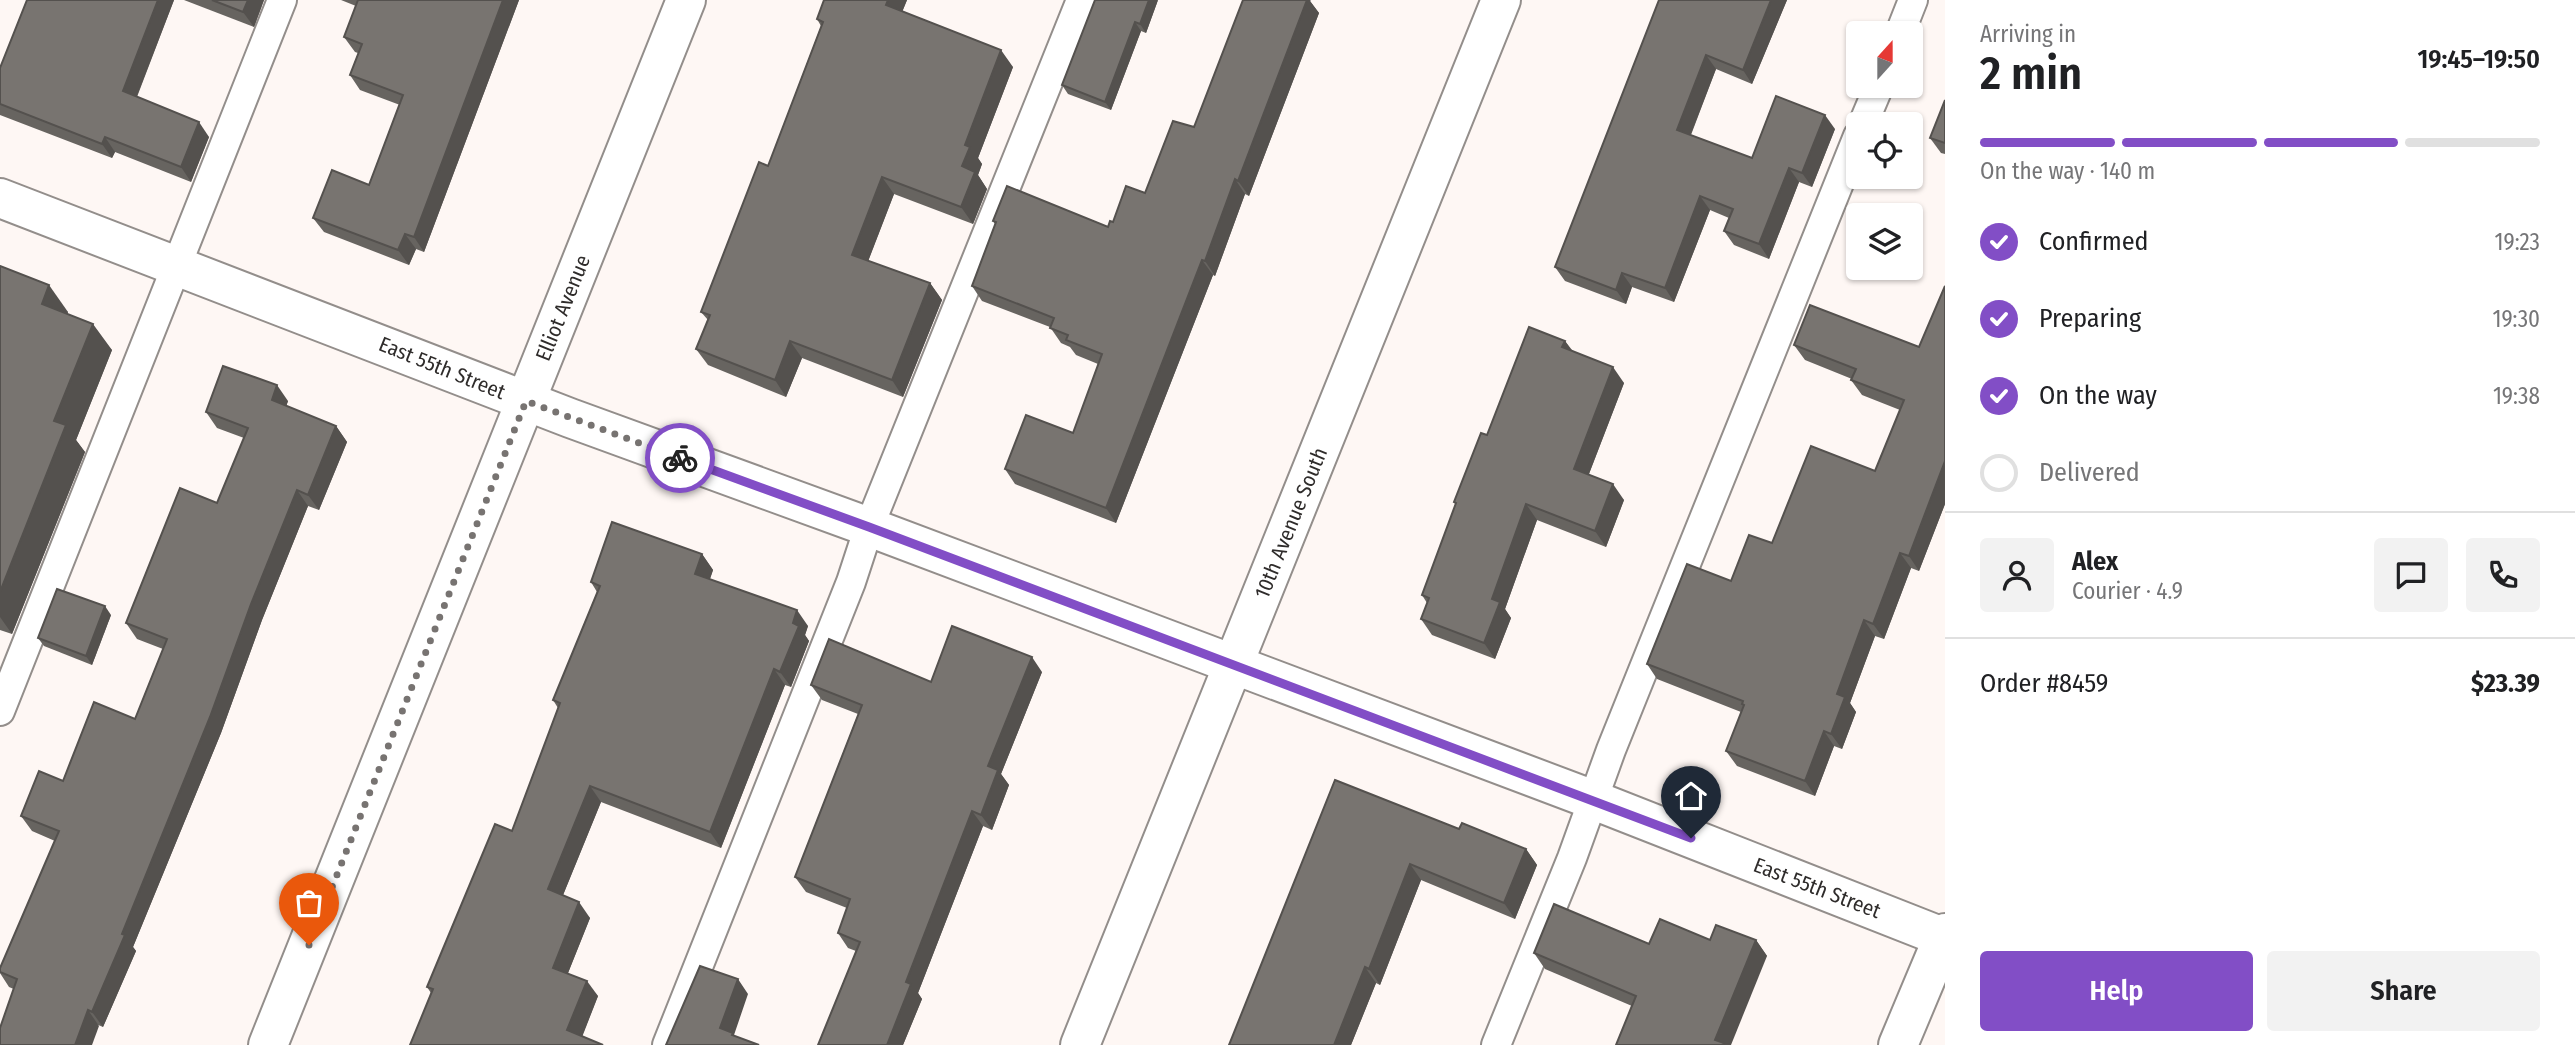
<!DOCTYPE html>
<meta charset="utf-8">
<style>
body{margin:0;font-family:"Fira Sans Condensed",sans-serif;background:#f2f2f2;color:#202124;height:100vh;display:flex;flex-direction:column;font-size:26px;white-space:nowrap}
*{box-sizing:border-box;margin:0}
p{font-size:23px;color:#757577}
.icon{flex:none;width:38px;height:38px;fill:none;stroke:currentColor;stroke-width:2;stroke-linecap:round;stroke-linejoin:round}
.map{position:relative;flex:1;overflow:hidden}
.drawer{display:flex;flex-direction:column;background:#fff;width:630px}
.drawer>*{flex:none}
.needle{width:46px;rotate:21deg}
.controls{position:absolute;left:1846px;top:21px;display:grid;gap:14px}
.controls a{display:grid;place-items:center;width:77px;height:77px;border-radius:7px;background:#fff;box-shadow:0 2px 5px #0004;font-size:35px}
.pin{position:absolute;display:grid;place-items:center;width:60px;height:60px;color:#fff;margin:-72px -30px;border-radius:50% 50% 50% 0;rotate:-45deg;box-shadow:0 0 7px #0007}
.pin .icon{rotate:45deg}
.courier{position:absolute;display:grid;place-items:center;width:70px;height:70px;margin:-35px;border:5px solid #824ec6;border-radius:50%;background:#fff;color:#222;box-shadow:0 2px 9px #0007}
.summary em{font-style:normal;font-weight:600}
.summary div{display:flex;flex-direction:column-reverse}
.summary{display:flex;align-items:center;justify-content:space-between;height:119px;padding:0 35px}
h1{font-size:46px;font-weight:600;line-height:52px}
.bar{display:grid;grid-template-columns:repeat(4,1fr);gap:10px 7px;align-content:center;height:84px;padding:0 35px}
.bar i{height:9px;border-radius:5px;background:#e0e0e0}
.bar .on{background:#824ec6}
.bar p{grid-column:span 4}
.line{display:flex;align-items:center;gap:18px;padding:0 35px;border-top:2px solid #e0e0e0}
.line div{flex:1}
.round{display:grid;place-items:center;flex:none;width:74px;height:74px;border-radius:7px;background:#f2f2f2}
ol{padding:0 35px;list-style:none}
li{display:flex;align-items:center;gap:21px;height:77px}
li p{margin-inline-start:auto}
li .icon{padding:7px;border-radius:50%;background:#824ec6;color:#fff;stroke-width:4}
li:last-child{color:#757577}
li i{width:38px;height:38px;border:4px solid #e0e0e0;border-radius:50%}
.cta{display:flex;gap:14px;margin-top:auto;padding:14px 35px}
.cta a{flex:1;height:80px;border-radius:7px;background:#824ec6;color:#fff;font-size:28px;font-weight:600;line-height:80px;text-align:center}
.cta a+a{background:#f2f2f2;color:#202124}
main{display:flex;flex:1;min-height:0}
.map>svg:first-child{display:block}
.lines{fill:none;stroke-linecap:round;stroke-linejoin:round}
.service-casing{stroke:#938e8b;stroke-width:32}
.minor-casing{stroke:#938e8b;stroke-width:42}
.service{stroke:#fff;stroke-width:28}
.minor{stroke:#fff;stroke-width:38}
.wall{fill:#676460}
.shaded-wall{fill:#54514e}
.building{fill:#787470;stroke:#54514e;stroke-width:2}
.done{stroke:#777371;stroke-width:7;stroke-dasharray:0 12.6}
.route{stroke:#824ec6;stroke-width:9}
.labels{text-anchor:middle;stroke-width:7;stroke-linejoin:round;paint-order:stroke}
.street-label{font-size:21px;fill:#2f2c2b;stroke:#fff}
</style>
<main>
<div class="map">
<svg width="1945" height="1045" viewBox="0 0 1945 1045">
<rect width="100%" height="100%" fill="#fef7f4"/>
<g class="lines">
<defs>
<g id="service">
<polyline points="1900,33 1913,0"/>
<polyline points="1863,124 1879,86"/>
<polyline points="0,711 282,0"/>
<polyline points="667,1045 851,582 869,527 1081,0"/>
<polyline points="1496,1045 1572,858 1611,750 1858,136"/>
</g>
<g id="minor">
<polyline points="0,198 570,418 869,527 1591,799 1945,938"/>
<polyline points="268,1045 686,0"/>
<polyline points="1080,1045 1501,0"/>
<polyline points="1898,1045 1945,933"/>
</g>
</defs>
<use href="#service" class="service-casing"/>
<use href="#minor" class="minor-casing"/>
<use href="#service" class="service"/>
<use href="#minor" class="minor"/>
</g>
<g class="wall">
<polygon points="27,0 174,0 137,97 209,137 191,182 115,152 112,158 0,115 0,68"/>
<polygon points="184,0 264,0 254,27"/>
<polygon points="341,0 519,0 424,252 416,249 409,265 324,232 313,218 369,185 400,105 360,90 350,75 358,53 355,52 344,37 356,6"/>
<polygon points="824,0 907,0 902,12 1013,67 978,158 982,164 978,175 987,189 973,224 894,194 868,261 930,283 942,300 903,397 802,358 786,397 708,365 696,349 708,320 701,312 768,166 821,26 817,19"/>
<polygon points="1158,0 1146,33 1141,31 1111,110 1068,94 1062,85"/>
<polygon points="1659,0 1787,0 1752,84 1716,69 1691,135 1752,158 1835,129 1812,187 1799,182 1769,259 1734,245 1724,231 1729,218 1710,210 1674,302 1632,287 1626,304 1565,281 1555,267"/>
<polygon points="1310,1 1319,13 1249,196 1245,194 1215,276 1213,275 1116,523 1015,484 1005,469 1073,433 1098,364 1076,355 1070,347 1061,343 1050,327 982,301 972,286 995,224 993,221 1108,227 1145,193 1194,127"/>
<polygon points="1945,100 1945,154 1941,153 1930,138"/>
<polygon points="0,266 68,312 67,314 112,350 76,440 85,452 12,634 0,630"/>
<polygon points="1945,286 1945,504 1919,571 1911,568 1884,639 1875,636 1850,703 1856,712 1842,749 1834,746 1815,796 1737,766 1726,751 1741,712 1657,679 1647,664 1731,581 1772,543 1875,471 1900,410 1862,395 1851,380 1852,379 1805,360 1794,345 1919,347"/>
<polygon points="1565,341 1572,350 1624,383 1589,474 1624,500 1606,547 1537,520 1505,609 1511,618 1495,659 1432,635 1421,619 1427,603 1422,595 1456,504 1454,502 1487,435"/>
<polygon points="288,401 286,406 336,426 347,442 319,510 308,506 262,620 221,733 133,947 136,951 103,1027 9,987 0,973 0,968 55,841 32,831 21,816 63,781 135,719 163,649 137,639 126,623 217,503 244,438 217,428 206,412"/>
<polygon points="702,554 713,570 710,579 808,626 805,635 809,641 791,687 785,685 721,848 601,802 563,895 590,918 568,973 598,996 582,1036 431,993 427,987 512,831 558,708 553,700 597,592 591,582"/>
<polygon points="111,615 92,665 44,646 38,638"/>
<polygon points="1042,672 1001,774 1009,785 992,830 983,826 918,993 922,999 903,1045 818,1045 856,951 848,948 838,933 847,908 806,892 795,877 858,714 822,700 811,685 931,682"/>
<polygon points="1335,780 1459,829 1526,849 1537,865 1515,919 1421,880 1380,985 1376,983 1351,1045"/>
<polygon points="1710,940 1756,940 1767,956 1632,1006 1545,969 1534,953"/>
</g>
<g class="shaded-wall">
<polygon points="158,0 174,0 133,106 123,91"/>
<polygon points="248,0 264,0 254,27 243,12"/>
<polygon points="503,0 519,0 424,252 414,237"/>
<polygon points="888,0 907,0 898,22 886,5"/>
<polygon points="1149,0 1158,0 1146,33 1140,24"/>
<polygon points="1301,0 1311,0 1310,1 1319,13 1249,196 1238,181"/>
<polygon points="1771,0 1787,0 1752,84 1743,70"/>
<polygon points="1135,22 1141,31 1111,110 1105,102"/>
<polygon points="1001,50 1013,67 978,158 982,164 978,175 987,189 973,224 961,207 962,166 965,145"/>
<polygon points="1706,55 1716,69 1687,144 1677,130"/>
<polygon points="1825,115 1835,129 1812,187 1802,173"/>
<polygon points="199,122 209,137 191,182 181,167"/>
<polygon points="105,137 115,152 112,158 102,144"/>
<polygon points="1789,168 1799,182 1769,259 1759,244"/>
<polygon points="882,177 894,194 864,272 852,255"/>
<polygon points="1235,179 1245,194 1215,276 1205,261"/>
<polygon points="1700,196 1710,210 1674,302 1665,288"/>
<polygon points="405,234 416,249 409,265 398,250"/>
<polygon points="1202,260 1213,275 1116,523 1106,508"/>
<polygon points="1622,273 1632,287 1626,304 1616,290"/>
<polygon points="930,283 942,300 903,397 892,380"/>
<polygon points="49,285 68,312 61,331 42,304"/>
<polygon points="93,324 112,350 76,440 85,452 12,634 0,617 0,592 54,421"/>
<polygon points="790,341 802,358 786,397 775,380"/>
<polygon points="1565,341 1576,357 1562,347"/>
<polygon points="1613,367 1624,383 1585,484 1574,469"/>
<polygon points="277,385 288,401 283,416 272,400"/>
<polygon points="336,426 347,442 319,510 308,495"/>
<polygon points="1945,461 1945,504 1919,571 1909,556"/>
<polygon points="1613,484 1624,500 1606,547 1595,531"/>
<polygon points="297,490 308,506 262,620 221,733 133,947 136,951 103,1027 92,1012 251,604"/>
<polygon points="1526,504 1537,520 1505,609 1511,618 1495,659 1484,643 1492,599"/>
<polygon points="1900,553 1911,568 1884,639 1873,624"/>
<polygon points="702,554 713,570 706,590 695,574"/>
<polygon points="105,606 111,615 92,665 86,656"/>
<polygon points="797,610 808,626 805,635 809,641 791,687 780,672 793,623"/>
<polygon points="1864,620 1875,636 1850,703 1856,712 1842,749 1831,734 1837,694"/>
<polygon points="1032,657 1042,672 1001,774 1009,785 992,830 981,815 988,766"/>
<polygon points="774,669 785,685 721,848 710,832"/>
<polygon points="1824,731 1834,746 1815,796 1805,781"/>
<polygon points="590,786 601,802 559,905 548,889"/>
<polygon points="972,811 983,826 918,993 922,999 903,1045 887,1045 906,982"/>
<polygon points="1526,849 1537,865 1515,919 1504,903"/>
<polygon points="1410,864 1421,880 1380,985 1369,969"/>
<polygon points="579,902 590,918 564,983 553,968"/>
<polygon points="1756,940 1767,956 1731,1045 1719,1045 1715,1040"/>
<polygon points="1365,967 1376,983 1351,1045 1334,1045"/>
<polygon points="738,979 748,994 734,1035 741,1045 720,1028"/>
<polygon points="587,981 598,996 579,1045 567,1030"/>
<polygon points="88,1010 99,1026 92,1045 75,1045"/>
</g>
<g class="building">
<polygon points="27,0 158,0 123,91 199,122 181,167 105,137 102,144 0,104 0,68"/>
<polygon points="212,0 248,0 243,12"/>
<polygon points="358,0 503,0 414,237 405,234 398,250 313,218 332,170 369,185 403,95 350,75 362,44 344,37"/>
<polygon points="824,0 888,0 886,5 1001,50 965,145 970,147 962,166 975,172 961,207 882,177 852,255 930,283 892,380 790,341 775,380 696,349 710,315 701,312 759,162 768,166 823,22 817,19"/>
<polygon points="1095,0 1149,0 1140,24 1135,22 1105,102 1062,85"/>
<polygon points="1243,0 1307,0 1238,181 1235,179 1205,261 1202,260 1106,508 1005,469 1026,415 1073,433 1102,354 1066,340 1068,335 1050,328 1054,318 972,286 996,222 993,221 1007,186 1108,227 1110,221 1113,222 1126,186 1145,193 1173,121 1194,127"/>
<polygon points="1659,0 1771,0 1743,70 1706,55 1677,130 1752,158 1776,96 1825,115 1802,173 1789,168 1759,244 1724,231 1733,209 1700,196 1665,288 1622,273 1616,290 1555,267"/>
<polygon points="1945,100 1945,143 1930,138"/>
<polygon points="0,266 49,285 42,304 93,324 54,421 66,425 0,592"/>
<polygon points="1945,286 1945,461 1909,556 1900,553 1873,624 1864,620 1837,694 1845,697 1831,734 1824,731 1805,781 1726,751 1744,705 1742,704 1743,701 1647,664 1687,564 1731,581 1749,535 1772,543 1811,446 1875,471 1904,400 1851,380 1856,369 1794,345 1810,305 1919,347"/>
<polygon points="1529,327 1565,341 1562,347 1613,367 1574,469 1613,484 1595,531 1526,504 1492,599 1500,602 1484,643 1421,619 1429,598 1422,595 1456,503 1454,502 1481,433 1487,435"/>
<polygon points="223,366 277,385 272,400 336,426 308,495 297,490 251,604 210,717 122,934 125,935 92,1012 88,1010 75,1045 0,1045 0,1028 17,979 0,972 0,968 59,831 21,816 39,771 63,781 94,702 135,719 167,639 126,623 180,488 217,503 248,428 206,412"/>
<polygon points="612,522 702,554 695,574 797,610 793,623 799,626 780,672 774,669 710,832 590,786 548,889 579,902 553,968 587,981 567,1030 603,1045 410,1045 433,989 427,987 495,824 512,831 560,703 553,700 600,586 591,582"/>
<polygon points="57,589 105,606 86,656 38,638"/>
<polygon points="952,626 1032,657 988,766 998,770 981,815 972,811 906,982 911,984 887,1045 818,1045 860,942 838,933 850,899 795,877 862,705 811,685 829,639 931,682"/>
<polygon points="1335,780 1459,829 1462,823 1526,849 1504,903 1410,864 1369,969 1365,967 1334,1045 1229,1045"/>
<polygon points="1554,904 1649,944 1660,919 1710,940 1716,925 1756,940 1715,1040 1724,1043 1723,1045 1616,1045 1636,996 1534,953"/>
<polygon points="700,966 738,979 720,1028 733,1033 732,1035 759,1045 666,1045"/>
</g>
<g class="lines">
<polyline class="done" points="309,945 526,401 680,458"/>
<polyline class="route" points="680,458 869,527 1691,838"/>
</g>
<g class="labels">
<g class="street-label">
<text transform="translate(563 308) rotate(-68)" y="7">Elliot Avenue</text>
<text transform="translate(442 368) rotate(22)" y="7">East 55th Street</text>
<text transform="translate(1291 523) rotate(-68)" y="7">10th Avenue South</text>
<text transform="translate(1817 888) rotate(21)" y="7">East 55th Street</text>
</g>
</g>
</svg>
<div class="controls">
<a><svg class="needle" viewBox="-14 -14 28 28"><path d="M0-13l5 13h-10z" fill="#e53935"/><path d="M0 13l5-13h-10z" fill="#757577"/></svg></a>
<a><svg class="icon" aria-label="locate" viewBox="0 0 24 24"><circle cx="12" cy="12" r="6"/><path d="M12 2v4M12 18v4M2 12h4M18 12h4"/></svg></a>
<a><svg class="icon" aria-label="layers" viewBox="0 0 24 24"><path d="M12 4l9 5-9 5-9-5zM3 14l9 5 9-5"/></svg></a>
</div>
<div class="pin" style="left:309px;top:945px;background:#ea580c"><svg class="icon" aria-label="bag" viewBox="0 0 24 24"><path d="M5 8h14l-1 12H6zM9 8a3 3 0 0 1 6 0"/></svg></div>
<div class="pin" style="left:1691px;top:838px;background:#1f2937"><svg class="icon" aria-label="home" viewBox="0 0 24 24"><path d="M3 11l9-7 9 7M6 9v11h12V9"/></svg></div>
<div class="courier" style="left:680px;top:458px"><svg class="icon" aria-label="bike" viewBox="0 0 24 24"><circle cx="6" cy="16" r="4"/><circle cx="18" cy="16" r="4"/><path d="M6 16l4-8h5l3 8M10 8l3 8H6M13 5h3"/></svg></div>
</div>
<section class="drawer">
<div class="summary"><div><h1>2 min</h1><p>Arriving in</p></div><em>19:45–19:50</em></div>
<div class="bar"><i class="on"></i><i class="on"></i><i class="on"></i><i></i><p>On the way · 140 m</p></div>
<ol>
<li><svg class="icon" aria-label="check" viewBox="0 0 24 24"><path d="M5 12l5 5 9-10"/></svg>Confirmed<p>19:23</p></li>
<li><svg class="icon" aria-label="check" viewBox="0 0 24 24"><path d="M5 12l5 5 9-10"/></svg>Preparing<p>19:30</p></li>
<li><svg class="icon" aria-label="check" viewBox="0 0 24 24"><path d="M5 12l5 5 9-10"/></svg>On the way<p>19:38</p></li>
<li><i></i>Delivered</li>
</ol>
<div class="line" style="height:126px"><a class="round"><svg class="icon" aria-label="person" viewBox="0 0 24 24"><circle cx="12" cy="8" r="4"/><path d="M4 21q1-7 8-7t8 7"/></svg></a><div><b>Alex</b><p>Courier · 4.9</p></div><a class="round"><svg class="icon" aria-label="chat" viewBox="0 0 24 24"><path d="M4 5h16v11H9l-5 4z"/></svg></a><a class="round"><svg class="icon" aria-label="phone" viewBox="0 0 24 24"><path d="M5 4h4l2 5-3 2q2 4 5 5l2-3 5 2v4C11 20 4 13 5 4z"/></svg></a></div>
<div class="line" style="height:91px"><div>Order #8459</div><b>$23.39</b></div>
<div class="cta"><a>Help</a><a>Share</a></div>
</section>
</main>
